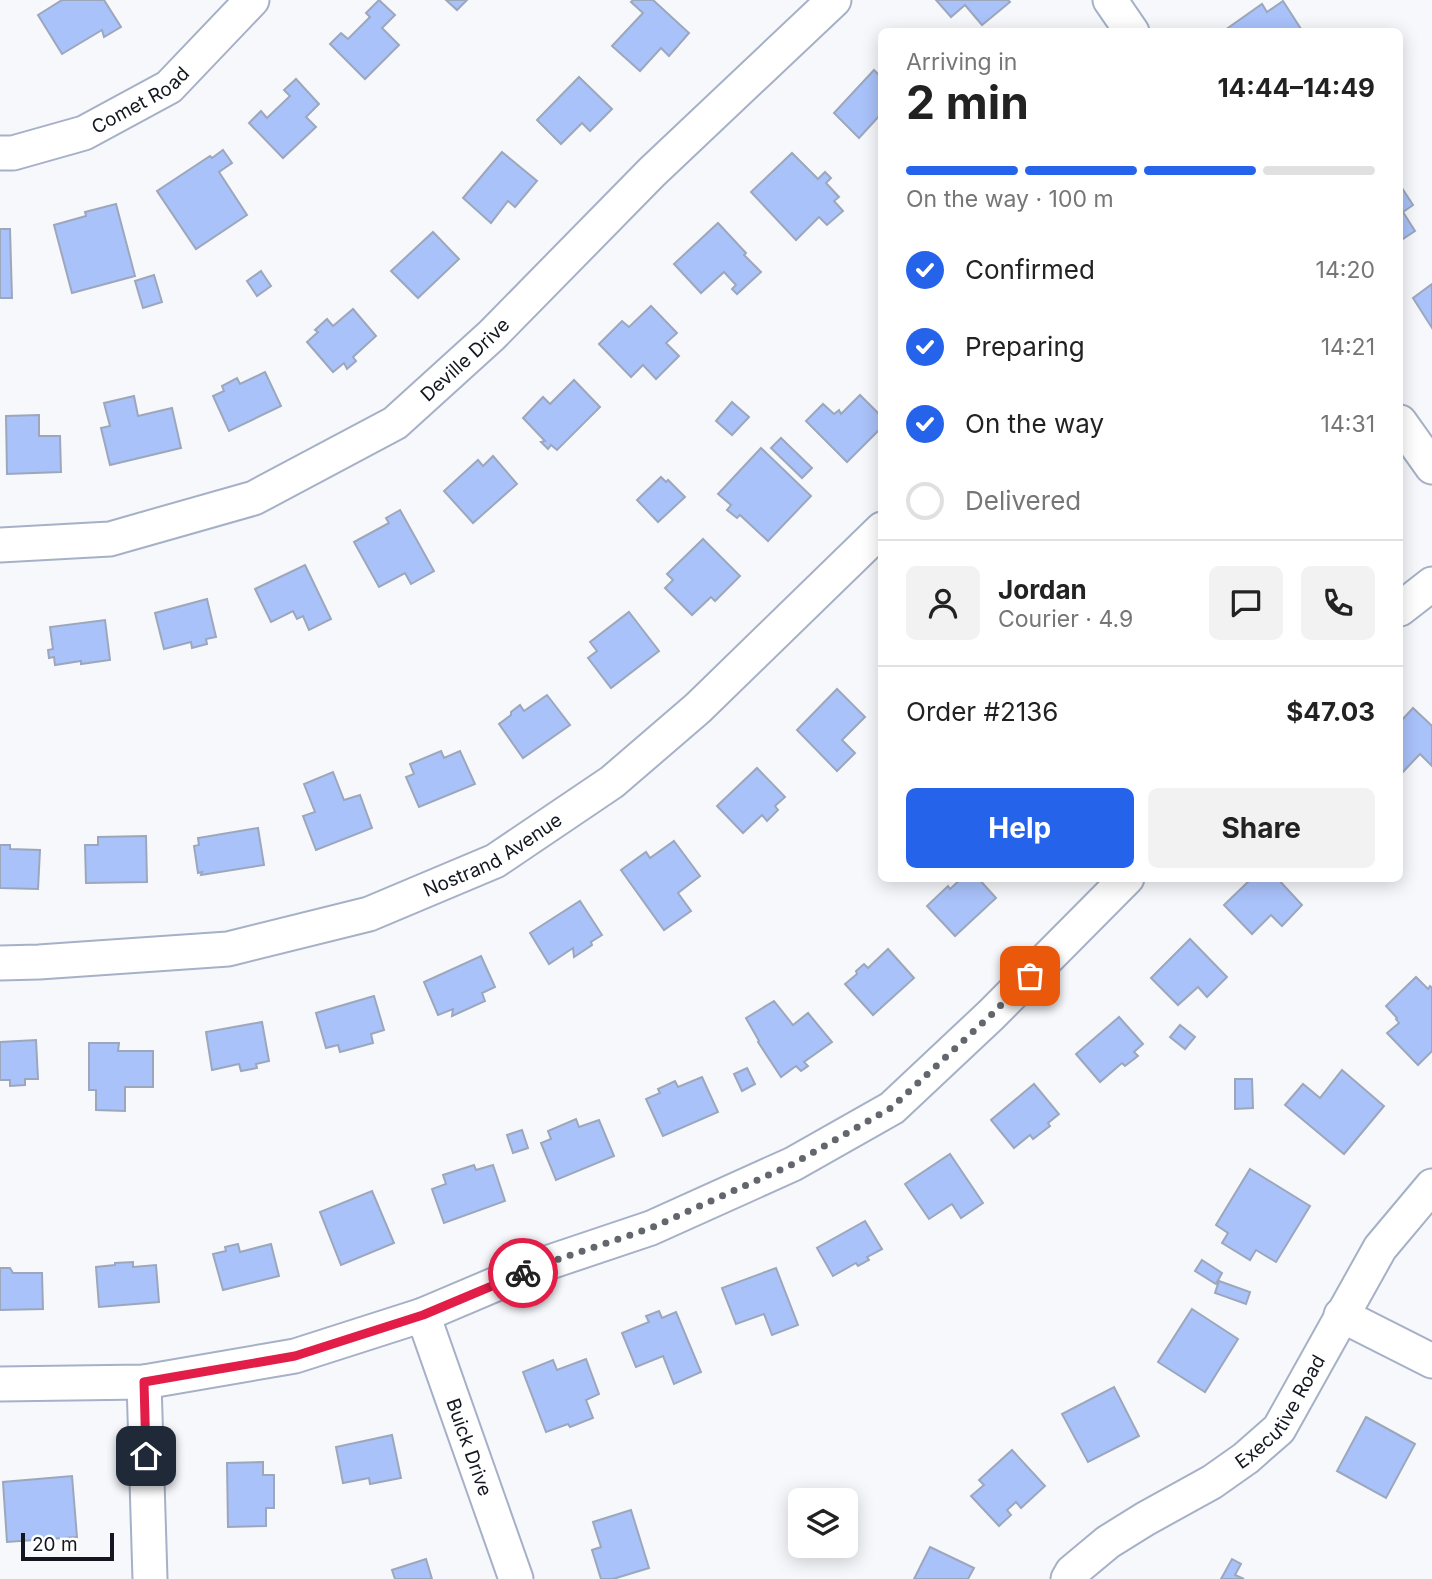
<!DOCTYPE html>
<meta charset="utf-8">
<style>
body{margin:0;font-family:Inter,sans-serif;background:#f2f2f2;color:#222;height:100vh;display:flex;flex-direction:column;font-size:26px;white-space:nowrap}
*{box-sizing:border-box;margin:0}
p{font-size:23px;color:#767676}
.icon{flex:none;width:38px;height:38px;fill:none;stroke:currentColor;stroke-width:2;stroke-linecap:round;stroke-linejoin:round}
.map{position:relative;flex:1;overflow:hidden}
.side{position:absolute;left:878px;top:28px;width:525px;height:854px;display:flex;flex-direction:column;background:#fff;border-radius:10px;box-shadow:0 4px 18px #0003}
.side>*{flex:none}
.fabs{position:absolute;left:788px;top:1488px;display:grid;gap:14px}
.fabs a{display:grid;place-items:center;width:70px;height:70px;border-radius:10px;background:#fff;box-shadow:0 4px 18px #0003;font-size:35px}
.scale{position:absolute;left:21px;bottom:18px;width:93px;box-sizing:border-box;padding-left:7px;border:4px solid #14171f;border-top:0;font-size:19px;line-height:24px;white-space:nowrap;color:#14171f;-webkit-text-stroke:5px #fff;paint-order:stroke}
.pin{position:absolute;display:grid;place-items:center;width:60px;height:60px;color:#fff;margin:-30px;border-radius:14px;box-shadow:0 4px 10px #0006}
.courier{position:absolute;display:grid;place-items:center;width:70px;height:70px;margin:-35px;border:5px solid #e11d48;border-radius:50%;background:#fff;color:#222;box-shadow:0 2px 9px #0007}
.headline em{font-style:normal;font-weight:700}
.headline div{display:flex;flex-direction:column-reverse}
.headline{display:flex;align-items:center;justify-content:space-between;height:119px;padding:0 28px}
h1{font-size:46px;font-weight:700;line-height:52px}
.bar{display:grid;grid-template-columns:repeat(4,1fr);gap:10px 7px;align-content:center;height:84px;padding:0 28px}
.bar i{height:9px;border-radius:5px;background:#e0e0e0}
.bar .on{background:#2563eb}
.bar p{grid-column:span 4}
.line{display:flex;align-items:center;gap:18px;padding:0 28px;border-top:2px solid #e0e0e0}
.line div{flex:1}
.round{display:grid;place-items:center;flex:none;width:74px;height:74px;border-radius:10px;background:#f2f2f2}
ol{padding:0 28px;list-style:none}
li{display:flex;align-items:center;gap:21px;height:77px}
li p{margin-inline-start:auto}
li .icon{padding:7px;border-radius:50%;background:#2563eb;color:#fff;stroke-width:4}
li:last-child{color:#767676}
li i{width:38px;height:38px;border:4px solid #e0e0e0;border-radius:50%}
.action{display:flex;gap:14px;margin-top:auto;padding:14px 28px}
.action a{flex:1;height:80px;border-radius:10px;background:#2563eb;color:#fff;font-size:28px;font-weight:700;line-height:80px;text-align:center}
.action a+a{background:#f2f2f2;color:#222}
.map>svg:first-child{display:block}
.building{fill:#a9c2fa;stroke:#9da7bc;stroke-width:2}
.lines{fill:none;stroke-linecap:round;stroke-linejoin:round}
.street-casing{stroke:#a6b0c6;stroke-width:37}
.street{stroke:#fff;stroke-width:33}
.done{stroke:#63666c;stroke-width:7;stroke-dasharray:0 12.6}
.route{stroke:#e11d48;stroke-width:9}
.labels{text-anchor:middle;stroke-width:5;stroke-linejoin:round;paint-order:stroke}
.street-label{font-size:19px;fill:#14171f;stroke:#fff}
</style>
<div class="map">
<svg width="1432" height="1579" viewBox="0 0 1432 1579">
<rect width="100%" height="100%" fill="#f6f8fc"/>
<g class="building">
<polygon points="62,0 104,0 121,27 104,37 102,30 62,54 38,15"/>
<polygon points="379,0 395,15 382,28 399,45 365,79 330,44 341,33 348,39 370,17 366,13"/>
<polygon points="446,0 467,0 457,10"/>
<polygon points="633,0 653,0 689,33 669,56 661,48 640,71 612,46 643,13 631,2"/>
<polygon points="936,0 1008,0 1010,2 982,25 965,5 951,17"/>
<polygon points="1283,1 1303,32 1226,32 1225,30 1262,4 1267,12"/>
<polygon points="874,70 882,78 882,116 880,115 859,138 834,113"/>
<polygon points="579,77 612,109 590,131 582,123 561,144 537,120"/>
<polygon points="296,79 319,104 306,117 316,127 283,158 249,123 261,111 267,118 290,96 284,90"/>
<polygon points="223,150 232,163 219,172 247,215 196,249 157,191 210,156 212,158"/>
<polygon points="502,152 537,181 515,207 508,201 491,223 463,198"/>
<polygon points="792,153 818,179 825,172 831,178 826,183 839,197 834,201 843,211 827,225 819,217 796,240 751,192"/>
<polygon points="1400,185 1413,205 1403,212 1415,231 1400,241"/>
<polygon points="116,204 135,276 72,293 54,225 86,216 85,212"/>
<polygon points="718,223 746,253 744,255 761,272 737,294 732,289 736,285 724,272 701,293 674,264"/>
<polygon points="0,229 10,229 12,298 0,298"/>
<polygon points="433,232 459,259 418,298 391,271"/>
<polygon points="261,271 271,286 257,296 247,281"/>
<polygon points="154,275 162,302 143,308 135,281"/>
<polygon points="1432,284 1432,328 1413,298"/>
<polygon points="651,306 677,333 666,343 679,356 656,379 643,365 631,377 599,344 622,321 629,327"/>
<polygon points="353,309 376,336 353,357 356,361 347,369 344,363 333,372 307,342 318,332 315,330 327,319 333,326"/>
<polygon points="265,372 281,406 229,431 213,396 224,391 222,386 237,378 240,384"/>
<polygon points="574,380 600,407 557,450 551,445 548,449 541,442 545,441 523,418 543,397 550,404"/>
<polygon points="860,395 882,417 882,427 847,462 806,421 823,404 834,414 839,410 841,414"/>
<polygon points="134,396 138,416 172,408 181,448 110,465 101,428 110,426 104,403"/>
<polygon points="732,402 749,417 732,435 716,421"/>
<polygon points="39,415 39,436 60,436 61,472 7,474 6,416"/>
<polygon points="781,438 812,468 802,478 771,448"/>
<polygon points="761,448 811,496 768,541 740,515 737,518 727,510 731,505 718,494"/>
<polygon points="493,456 517,484 473,523 444,491 478,460 483,466"/>
<polygon points="661,477 666,482 668,480 685,497 658,522 637,500"/>
<polygon points="400,510 434,571 411,584 405,573 379,587 354,542 389,523 386,518"/>
<polygon points="703,539 740,576 715,601 711,597 692,615 665,588 673,580 667,574"/>
<polygon points="305,565 331,619 309,630 303,616 297,619 293,611 271,622 255,589"/>
<polygon points="207,599 216,637 206,639 207,644 192,648 191,642 164,649 155,613"/>
<polygon points="629,612 659,651 611,688 588,658 597,651 590,642"/>
<polygon points="105,620 110,660 81,664 81,661 55,665 54,657 49,658 48,650 53,649 50,627"/>
<polygon points="837,689 865,717 842,740 855,753 837,771 797,730"/>
<polygon points="547,695 570,725 523,758 499,724 511,715 511,712 520,705 524,711"/>
<polygon points="1413,708 1432,726 1432,766 1420,754 1401,774 1400,773 1400,722"/>
<polygon points="441,751 444,758 460,751 475,784 419,807 406,777 414,774 410,764"/>
<polygon points="757,768 785,797 775,806 778,810 767,821 762,815 743,833 717,806"/>
<polygon points="333,772 344,800 360,795 372,828 316,850 303,816 315,812 304,784"/>
<polygon points="258,828 264,865 201,875 202,872 198,873 194,846 199,845 198,838"/>
<polygon points="146,836 147,882 86,883 85,845 98,845 98,837"/>
<polygon points="674,841 700,876 678,893 691,911 664,930 621,870 646,852 650,858"/>
<polygon points="0,845 10,845 10,849 40,850 38,889 0,888"/>
<polygon points="962,878 978,878 996,898 955,936 927,906 948,886 950,889"/>
<polygon points="1252,878 1277,878 1302,905 1282,926 1271,915 1252,934 1224,905"/>
<polygon points="580,901 602,935 591,942 592,945 574,957 573,948 549,964 530,933"/>
<polygon points="1190,939 1227,977 1207,997 1198,987 1178,1005 1151,978"/>
<polygon points="888,949 914,978 873,1015 845,984 857,974 856,971 864,964 868,968"/>
<polygon points="481,956 495,987 482,993 485,1001 452,1016 453,1009 438,1015 424,982"/>
<polygon points="1416,977 1428,989 1430,986 1432,988 1432,1051 1418,1065 1387,1033 1399,1023 1396,1019 1397,1018 1386,1006"/>
<polygon points="374,996 384,1030 371,1034 373,1043 340,1052 338,1045 326,1048 316,1013"/>
<polygon points="774,1001 793,1025 808,1013 832,1042 804,1062 808,1066 801,1071 796,1066 781,1077 758,1042 759,1041 746,1018"/>
<polygon points="1119,1017 1143,1044 1134,1052 1138,1056 1125,1066 1122,1063 1100,1082 1076,1054"/>
<polygon points="262,1022 269,1061 256,1064 257,1068 241,1071 239,1064 212,1070 206,1032"/>
<polygon points="1180,1025 1195,1037 1185,1049 1170,1037"/>
<polygon points="36,1040 38,1079 25,1079 25,1085 10,1086 10,1080 0,1080 0,1042"/>
<polygon points="89,1043 119,1043 118,1051 153,1051 153,1087 125,1087 125,1111 96,1110 96,1090 89,1090"/>
<polygon points="747,1068 755,1084 742,1091 734,1074"/>
<polygon points="1342,1070 1384,1106 1344,1154 1285,1105 1303,1084 1320,1098"/>
<polygon points="702,1077 718,1112 663,1136 646,1099 660,1093 658,1089 675,1081 678,1087"/>
<polygon points="1235,1079 1252,1079 1253,1108 1235,1109"/>
<polygon points="1034,1084 1059,1114 1048,1123 1050,1126 1033,1139 1030,1135 1014,1148 991,1120"/>
<polygon points="576,1119 579,1127 599,1120 614,1156 556,1180 541,1143 551,1139 548,1131"/>
<polygon points="522,1130 528,1148 513,1153 507,1135"/>
<polygon points="950,1154 983,1203 961,1218 952,1204 929,1219 905,1184"/>
<polygon points="474,1165 476,1170 493,1165 505,1201 444,1223 432,1189 446,1184 443,1175"/>
<polygon points="1250,1169 1310,1206 1276,1262 1256,1250 1250,1260 1222,1243 1228,1233 1216,1225"/>
<polygon points="372,1191 394,1243 341,1265 320,1212"/>
<polygon points="865,1221 882,1249 867,1257 869,1260 858,1266 856,1263 833,1276 817,1248"/>
<polygon points="238,1244 240,1252 271,1244 279,1276 223,1290 213,1254 226,1251 225,1247"/>
<polygon points="1202,1260 1222,1273 1216,1284 1195,1271"/>
<polygon points="133,1262 133,1267 156,1265 159,1302 99,1307 96,1267 115,1265 115,1263"/>
<polygon points="0,1268 10,1268 13,1273 42,1273 43,1309 0,1310"/>
<polygon points="776,1268 798,1325 772,1335 764,1314 736,1324 722,1288"/>
<polygon points="1219,1281 1250,1292 1246,1304 1215,1293"/>
<polygon points="1192,1309 1238,1339 1205,1392 1158,1362"/>
<polygon points="659,1311 662,1318 676,1312 701,1372 674,1384 663,1356 636,1367 622,1333 649,1322 646,1316"/>
<polygon points="586,1359 599,1394 586,1400 593,1418 570,1427 568,1424 546,1432 523,1372 553,1360 557,1370"/>
<polygon points="1114,1387 1139,1436 1088,1462 1062,1414"/>
<polygon points="1366,1417 1415,1444 1386,1498 1337,1471"/>
<polygon points="392,1435 401,1478 370,1484 369,1478 343,1483 336,1447"/>
<polygon points="1012,1450 1045,1486 1021,1508 1016,1502 1007,1510 1011,1515 999,1526 971,1496 984,1485 979,1480"/>
<polygon points="263,1462 263,1475 274,1475 274,1508 266,1508 266,1526 228,1527 227,1463"/>
<polygon points="72,1476 77,1537 7,1542 3,1482"/>
<polygon points="631,1510 649,1568 613,1579 601,1579 592,1550 601,1547 593,1522"/>
<polygon points="930,1547 974,1568 968,1579 914,1579"/>
<polygon points="426,1559 432,1579 395,1579 392,1570"/>
<polygon points="1232,1559 1241,1564 1235,1575 1244,1579 1221,1579"/>
</g>
<g class="lines">
<defs>
<g id="street">
<polyline points="1110,0 1132,32"/>
<path id="s1" d="M0,153H13L84,133L169,87L252,0"/>
<polyline points="1400,422 1432,467"/>
<path id="s2" d="M0,545L110,539L254,498L395,423L492,335L652,172L834,0"/>
<polyline points="1400,609 1432,584"/>
<path id="s3" d="M0,963L39,962L228,949L369,914L495,861L612,782L698,708L882,529"/>
<path id="s4" d="M423,1315L516,1579"/>
<polyline points="1341,1315 1432,1361"/>
<polyline points="144,1382 150,1579"/>
<polyline points="0,1384 144,1382 295,1356 423,1315 541,1265 651,1228 793,1164 892,1108 991,1015 1127,878"/>
<path id="s5" d="M1068,1579L1072,1572L1108,1542L1145,1519L1212,1482L1246,1458L1279,1429L1380,1248L1432,1186"/>
</g>
</defs>
<use href="#street" class="street-casing"/>
<use href="#street" class="street"/>
</g>
<g class="lines">
<polyline class="done" points="523,1273 541,1265 651,1228 793,1164 891,1108 991,1015 1030,976"/>
<polyline class="route" points="146,1456 144,1382 295,1356 423,1315 523,1273"/>
</g>
<g class="labels">
<g class="street-label">
<text dy="7" stroke="none"><textPath href="#s1" startOffset="152">Comet Road</textPath></text>
<text dy="7" stroke="none"><textPath href="#s2" startOffset="514">Deville Drive</textPath></text>
<text dy="7" stroke="none"><textPath href="#s3" startOffset="511">Nostrand Avenue</textPath></text>
<text dy="7" stroke="none"><textPath href="#s5" startOffset="275">Executive Road</textPath></text>
<text dy="7" stroke="none"><textPath href="#s4" startOffset="140">Buick Drive</textPath></text>
</g>
</g>
</svg>
<div class="fabs">
<a><svg class="icon" aria-label="layers" viewBox="0 0 24 24"><path d="M12 4l9 5-9 5-9-5zM3 14l9 5 9-5"/></svg></a>
</div>
<div class="scale">20 m</div>
<div class="pin" style="left:1030px;top:976px;background:#ea580c"><svg class="icon" aria-label="bag" viewBox="0 0 24 24"><path d="M5 8h14l-1 12H6zM9 8a3 3 0 0 1 6 0"/></svg></div>
<div class="pin" style="left:146px;top:1456px;background:#1f2937"><svg class="icon" aria-label="home" viewBox="0 0 24 24"><path d="M3 11l9-7 9 7M6 9v11h12V9"/></svg></div>
<div class="courier" style="left:523px;top:1273px"><svg class="icon" aria-label="bike" viewBox="0 0 24 24"><circle cx="6" cy="16" r="4"/><circle cx="18" cy="16" r="4"/><path d="M6 16l4-8h5l3 8M10 8l3 8H6M13 5h3"/></svg></div>
<section class="side">
<div class="headline"><div><h1>2 min</h1><p>Arriving in</p></div><em>14:44–14:49</em></div>
<div class="bar"><i class="on"></i><i class="on"></i><i class="on"></i><i></i><p>On the way · 100 m</p></div>
<ol>
<li><svg class="icon" aria-label="check" viewBox="0 0 24 24"><path d="M5 12l5 5 9-10"/></svg>Confirmed<p>14:20</p></li>
<li><svg class="icon" aria-label="check" viewBox="0 0 24 24"><path d="M5 12l5 5 9-10"/></svg>Preparing<p>14:21</p></li>
<li><svg class="icon" aria-label="check" viewBox="0 0 24 24"><path d="M5 12l5 5 9-10"/></svg>On the way<p>14:31</p></li>
<li><i></i>Delivered</li>
</ol>
<div class="line" style="height:126px"><a class="round"><svg class="icon" aria-label="person" viewBox="0 0 24 24"><circle cx="12" cy="8" r="4"/><path d="M4 21q1-7 8-7t8 7"/></svg></a><div><b>Jordan</b><p>Courier · 4.9</p></div><a class="round"><svg class="icon" aria-label="chat" viewBox="0 0 24 24"><path d="M4 5h16v11H9l-5 4z"/></svg></a><a class="round"><svg class="icon" aria-label="phone" viewBox="0 0 24 24"><path d="M5 4h4l2 5-3 2q2 4 5 5l2-3 5 2v4C11 20 4 13 5 4z"/></svg></a></div>
<div class="line" style="height:91px"><div>Order #2136</div><b>$47.03</b></div>
<div class="action"><a>Help</a><a>Share</a></div>
</section>
</div>
